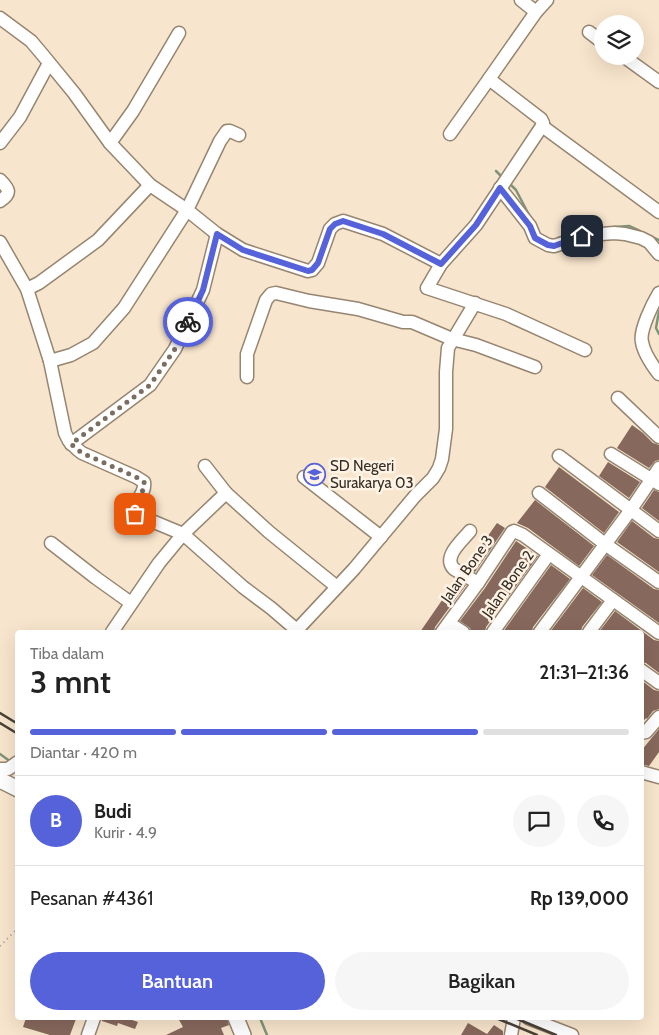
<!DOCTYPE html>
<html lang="id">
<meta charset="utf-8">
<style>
body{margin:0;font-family:Cabin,sans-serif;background:#f6f6f6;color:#222;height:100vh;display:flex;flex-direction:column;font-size:19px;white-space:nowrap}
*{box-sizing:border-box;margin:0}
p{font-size:16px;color:#767676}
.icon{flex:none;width:28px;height:28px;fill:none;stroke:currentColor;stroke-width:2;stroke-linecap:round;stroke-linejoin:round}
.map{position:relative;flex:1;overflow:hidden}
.side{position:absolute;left:15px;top:630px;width:629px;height:390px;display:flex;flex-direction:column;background:#fff;border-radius:5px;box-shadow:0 5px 20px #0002}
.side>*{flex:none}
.fabs{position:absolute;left:594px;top:15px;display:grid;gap:10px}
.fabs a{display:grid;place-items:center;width:50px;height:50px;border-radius:50%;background:#fff;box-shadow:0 5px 20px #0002;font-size:25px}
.pin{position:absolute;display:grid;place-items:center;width:42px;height:42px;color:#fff;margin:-21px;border-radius:10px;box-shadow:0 2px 8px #0006}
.courier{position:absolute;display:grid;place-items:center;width:50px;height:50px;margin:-25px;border:4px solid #5662d9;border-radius:50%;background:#fff;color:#222;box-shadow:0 1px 6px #0007}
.head em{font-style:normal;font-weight:600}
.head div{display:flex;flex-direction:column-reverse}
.head{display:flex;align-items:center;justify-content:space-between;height:85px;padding:0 15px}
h1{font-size:32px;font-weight:600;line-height:38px}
.bar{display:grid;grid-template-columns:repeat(4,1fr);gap:8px 5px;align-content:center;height:60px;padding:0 15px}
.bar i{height:6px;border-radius:4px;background:#e0e0e0}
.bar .current{background:#5662d9}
.bar p{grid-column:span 4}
.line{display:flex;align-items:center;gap:12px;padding:0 15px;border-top:1px solid #e0e0e0}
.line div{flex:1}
.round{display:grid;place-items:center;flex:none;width:52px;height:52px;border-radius:26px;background:#f6f6f6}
.action{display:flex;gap:10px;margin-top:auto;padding:10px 15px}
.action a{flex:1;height:58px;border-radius:30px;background:#5662d9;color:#fff;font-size:20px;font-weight:600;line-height:58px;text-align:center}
.action a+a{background:#f6f6f6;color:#222}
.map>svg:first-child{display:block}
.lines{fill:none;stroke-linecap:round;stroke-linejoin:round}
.stream{stroke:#809378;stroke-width:2.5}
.building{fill:#87685c}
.minor-casing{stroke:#968570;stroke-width:15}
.major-casing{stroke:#968570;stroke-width:18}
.path{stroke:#a89a88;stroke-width:2;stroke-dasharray:1 4;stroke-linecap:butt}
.minor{stroke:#fff;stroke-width:12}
.major{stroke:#fff;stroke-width:15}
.rail{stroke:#494136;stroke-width:2.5}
.done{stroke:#796e60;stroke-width:5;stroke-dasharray:0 9}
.route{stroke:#5662d9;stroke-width:6}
.labels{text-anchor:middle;stroke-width:5;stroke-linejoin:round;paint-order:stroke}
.poi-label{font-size:15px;fill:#352e25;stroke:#fff3e5;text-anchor:start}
.street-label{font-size:15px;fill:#352e25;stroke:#fff3e5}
</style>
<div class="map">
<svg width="659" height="1035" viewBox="0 0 659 1035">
<rect width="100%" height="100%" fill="#f8e5cd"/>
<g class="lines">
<g class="stream">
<polyline points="496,171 502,177"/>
<polyline points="510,184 516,190 529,215"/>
<polyline points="614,227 629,226 640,231"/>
<polyline points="652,237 659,240"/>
<polyline points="558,238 584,229 591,229"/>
<polyline points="659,311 656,328 659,334"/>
<polyline points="0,754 11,762"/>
<polyline points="260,1018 267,1035"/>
</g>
</g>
<g class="building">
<polygon points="632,425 643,433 653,443 659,445 659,460 655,461 649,468 617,448"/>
<polygon points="608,462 640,482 629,498 599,476"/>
<polygon points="559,467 619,512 604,533 545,487"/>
<polygon points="654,490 659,492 659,521 642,508"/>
<polygon points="535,500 594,546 579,566 528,528 517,523"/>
<polygon points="632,521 654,538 659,539 659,572 617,542"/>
<polygon points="497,523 505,528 475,572 466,567"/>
<polygon points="516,541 538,556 486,627 485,632 471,632 470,628 460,621 485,588"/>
<polygon points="607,555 654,589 659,590 659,623 592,575"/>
<polygon points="551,565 570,579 533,627 532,632 503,632"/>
<polygon points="456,580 466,585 435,627 434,632 420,632"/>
<polygon points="583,588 602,602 582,627 581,632 550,632"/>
<polygon points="615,611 654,640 659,641 659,673 646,663 641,662 641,632 599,632"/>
<polygon points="641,680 654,690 659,691 659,709 653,711 647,719 646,718 641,724"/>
<polygon points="659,729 659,752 649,766 641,764 641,751"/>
<polygon points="26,1018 71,1018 76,1019 70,1035 50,1035 23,1027"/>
<polygon points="102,1018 129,1018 129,1019 138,1022 135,1029 118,1023 117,1026 102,1021"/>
<polygon points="178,1018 227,1018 229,1025 221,1028 224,1035 166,1035 183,1027"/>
<polygon points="468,1023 487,1034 494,1025 503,1031 503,1035 461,1035"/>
</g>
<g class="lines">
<defs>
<g id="minor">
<polyline points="521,0 536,12 489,79 541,119 543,123 542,126 476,225 441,264 427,288 506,314 585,350"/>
<polyline points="536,12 547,0"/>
<polyline points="0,18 31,41 42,54 74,93 110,143 150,185 187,210 217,234 243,250 308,271 312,270 318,263 330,229 335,224 343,221 383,234 441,264"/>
<polyline points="589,32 602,42"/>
<polyline points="623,56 659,82"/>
<polyline points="542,126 659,212"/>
<polyline points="450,134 489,79"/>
<polyline points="0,143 20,117 49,63"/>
<polyline points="110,143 133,111 179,33"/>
<path d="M0,180C9,189 12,193 0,201"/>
<path d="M150,185L98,240L39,283L27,289L50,361L65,433L69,441L77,449L82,453L136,477L144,482C146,493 135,501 132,511L135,514L183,534L243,587L271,608L299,632"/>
<polyline points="500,188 530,226 535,238 548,245 554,246 589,235 614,233 625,234 641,238 649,242 659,254"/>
<polyline points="0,242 27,289"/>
<path d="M659,293C653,303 639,331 642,342C644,354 652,365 659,374"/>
<polyline points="50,361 71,355 93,343 124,308 187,210 220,141 227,131 230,131 239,135"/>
<polyline points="247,377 247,354 266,300 271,294 276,293 309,301 358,309 403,322 412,322 452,339 476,345 535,367"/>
<polyline points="618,398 659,437"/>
<polyline points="71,444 150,385 175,349 203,290 217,234"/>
<polyline points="611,454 659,484"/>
<polyline points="559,456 659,531"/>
<polyline points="205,466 226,493 269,532 337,587"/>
<polyline points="304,477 381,537"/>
<polyline points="539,493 605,544 659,582"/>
<path d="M470,531C462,541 442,557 454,569L478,583"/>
<polyline points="51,543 96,578 131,603"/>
<polyline points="449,623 463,632"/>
<polyline points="112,632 159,563 183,534 226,493"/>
<polyline points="295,632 354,569 415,496 433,478 439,468 442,459 446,429 446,372 448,348 475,303"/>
<polyline points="442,632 478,583 512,532 514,531 523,535 659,633"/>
<polyline points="493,632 549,554"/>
<polyline points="540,632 630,511 659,468"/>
<polyline points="589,632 613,600"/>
<polyline points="641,670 659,683"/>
<polyline points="641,733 646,732 659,717"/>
<polyline points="0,769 8,769 18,762"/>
<polyline points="641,772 659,777"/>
<polyline points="528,1018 572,1035"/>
<polyline points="88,1035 94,1018"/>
<polyline points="511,1035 514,1018"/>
</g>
<g id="major">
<polyline points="0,780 18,789"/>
<polyline points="236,1018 243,1035"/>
</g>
</defs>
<use href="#minor" class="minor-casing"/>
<use href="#major" class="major-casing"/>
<polyline class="path" points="0,946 18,928"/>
<use href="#minor" class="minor"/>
<use href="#major" class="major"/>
<g class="rail">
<polyline points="0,713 18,724"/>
<polyline points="0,723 18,734"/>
<polyline points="496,1018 537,1035"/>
<polyline points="515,1018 556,1035"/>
</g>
</g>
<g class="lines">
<polyline class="done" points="135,514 132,511 145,486 144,482 136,477 82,453 71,444 150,385 175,349 188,322"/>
<polyline class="route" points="188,322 203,290 217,234 243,250 308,271 312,270 318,263 330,229 335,224 343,221 383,234 441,264 476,225 500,188 530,226 535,238 548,245 554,246 582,236"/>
</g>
<defs>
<symbol id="school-ring" viewBox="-11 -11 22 22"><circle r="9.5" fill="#fff3e5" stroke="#5662d9" stroke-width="1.5"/><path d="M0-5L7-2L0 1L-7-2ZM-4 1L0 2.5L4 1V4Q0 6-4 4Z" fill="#5662d9"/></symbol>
</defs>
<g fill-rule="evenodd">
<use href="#school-ring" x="302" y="462" width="25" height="25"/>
</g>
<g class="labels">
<g class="poi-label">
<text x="330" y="471">SD Negeri<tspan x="330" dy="17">Surakarya 03</tspan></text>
</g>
<g class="street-label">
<text transform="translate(467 569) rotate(-55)" y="5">Jalan Bone 3</text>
<text transform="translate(508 584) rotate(-55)" y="5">Jalan Bone 2</text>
</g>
</g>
</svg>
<div class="fabs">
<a><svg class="icon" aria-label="layers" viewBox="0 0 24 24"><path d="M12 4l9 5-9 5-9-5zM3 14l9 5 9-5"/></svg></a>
</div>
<div class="pin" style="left:135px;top:514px;background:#ea580c"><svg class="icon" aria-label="bag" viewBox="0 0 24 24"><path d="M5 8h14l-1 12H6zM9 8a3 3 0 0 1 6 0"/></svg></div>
<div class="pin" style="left:582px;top:236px;background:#1f2937"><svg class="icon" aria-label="home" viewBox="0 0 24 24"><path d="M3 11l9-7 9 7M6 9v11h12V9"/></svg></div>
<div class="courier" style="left:188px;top:322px"><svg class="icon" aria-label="bike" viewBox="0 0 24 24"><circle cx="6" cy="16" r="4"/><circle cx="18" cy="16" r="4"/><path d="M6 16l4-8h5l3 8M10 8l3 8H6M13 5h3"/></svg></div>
<section class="side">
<div class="head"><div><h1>3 mnt</h1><p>Tiba dalam</p></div><em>21:31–21:36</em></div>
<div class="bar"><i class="current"></i><i class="current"></i><i class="current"></i><i></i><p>Diantar · 420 m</p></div>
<div class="line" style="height:90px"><b class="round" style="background:#5662d9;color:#fff">B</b><div><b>Budi</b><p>Kurir · 4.9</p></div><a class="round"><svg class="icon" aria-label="chat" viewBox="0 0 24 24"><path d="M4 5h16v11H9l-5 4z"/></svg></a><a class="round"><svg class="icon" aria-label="phone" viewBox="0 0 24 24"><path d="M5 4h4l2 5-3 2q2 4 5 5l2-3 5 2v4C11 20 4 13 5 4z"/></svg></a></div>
<div class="line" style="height:65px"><div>Pesanan #4361</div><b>Rp 139,000</b></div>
<div class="action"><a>Bantuan</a><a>Bagikan</a></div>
</section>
</div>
